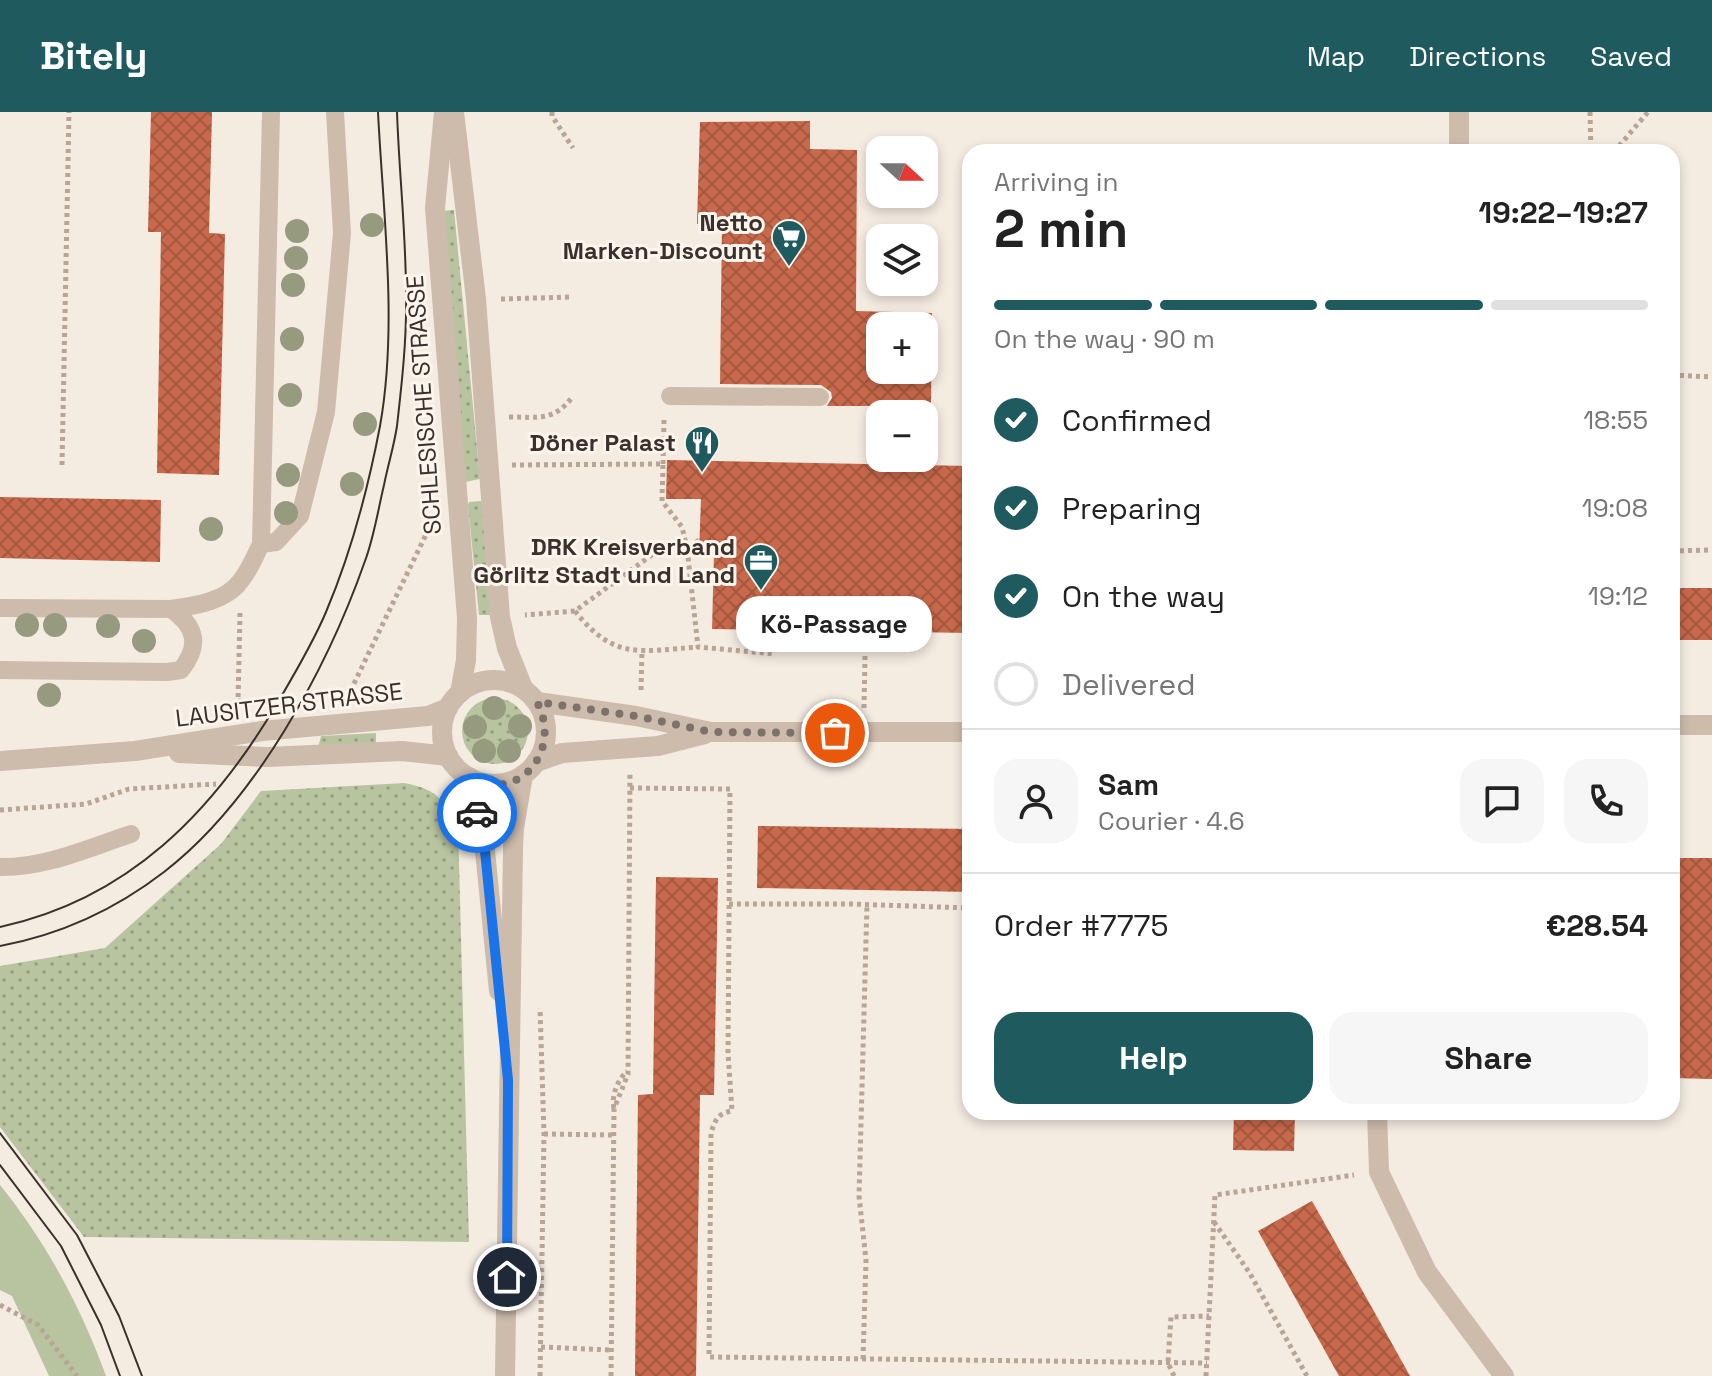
<!DOCTYPE html>
<meta charset="utf-8">
<style>
body{margin:0;font-family:"Space Grotesk",sans-serif;background:#f6f6f6;color:#222;height:100vh;display:flex;flex-direction:column;font-size:30px;white-space:nowrap}
*{box-sizing:border-box;margin:0}
p{font-size:26px;color:#767676}
.icon{flex:none;width:44px;height:44px;fill:none;stroke:currentColor;stroke-width:2;stroke-linecap:round;stroke-linejoin:round}
.map{position:relative;flex:1;overflow:hidden}
.sheet{position:absolute;left:962px;top:32px;width:718px;height:976px;display:flex;flex-direction:column;background:#fff;border-radius:24px;box-shadow:0 4px 12px #0003}
.sheet>*{flex:none}
.needle{width:52px;rotate:111deg}
.buttons{position:absolute;left:866px;top:24px;display:grid;gap:16px}
.buttons a{display:grid;place-items:center;width:72px;height:72px;border-radius:16px;background:#fff;box-shadow:0 4px 12px #0003;font-size:40px}
.pin{position:absolute;display:grid;place-items:center;width:68px;height:68px;color:#fff;margin:-34px;border:4px solid #fff;border-radius:50%;box-shadow:0 2px 8px #0007}
.courier{position:absolute;display:grid;place-items:center;width:80px;height:80px;margin:-40px;border:6px solid #1a73e8;border-radius:50%;background:#fff;color:#222;box-shadow:0 2px 10px #0007}
.bubble{position:absolute;height:56px;border-radius:24px;background:#fff;box-shadow:0 4px 12px #0003;font-size:26px;font-weight:600;line-height:56px;text-align:center}
.head em{font-style:normal;font-weight:600}
.head div{display:flex;flex-direction:column-reverse}
.head{display:flex;align-items:center;justify-content:space-between;height:136px;padding:0 32px}
h1{font-size:52px;font-weight:600;line-height:60px}
.bar{display:grid;grid-template-columns:repeat(4,1fr);gap:12px 8px;align-content:center;height:96px;padding:0 32px}
.bar i{height:10px;border-radius:6px;background:#e0e0e0}
.bar .current{background:#1f5a5e}
.bar p{grid-column:span 4}
.line{display:flex;align-items:center;gap:20px;padding:0 32px;border-top:2px solid #e0e0e0}
.line div{flex:1}
.round{display:grid;place-items:center;flex:none;width:84px;height:84px;border-radius:24px;background:#f6f6f6}
ol{padding:0 32px;list-style:none}
li{display:flex;align-items:center;gap:24px;height:88px}
li p{margin-inline-start:auto}
li .icon{padding:8px;border-radius:50%;background:#1f5a5e;color:#fff;stroke-width:4}
li:last-child{color:#767676}
li i{width:44px;height:44px;border:4px solid #e0e0e0;border-radius:50%}
.cta{display:flex;gap:16px;margin-top:auto;padding:16px 32px}
.cta a{flex:1;height:92px;border-radius:24px;background:#1f5a5e;color:#fff;font-size:32px;font-weight:600;line-height:92px;text-align:center}
.cta a+a{background:#f6f6f6;color:#222}
header{display:flex;align-items:center;gap:48px;box-sizing:border-box;height:112px;padding:0 40px;background:#1f5a5e;color:#fff}
header strong{font-size:38px}
nav{display:flex;gap:44px;margin-inline-start:auto;font-size:28px}
.map>svg:first-child{display:block}
.grass{fill:url(#grass-dots)}
.green{fill:#b8c4a0}
.building{fill:url(#building-cross-hatch);fill-rule:evenodd}
.lines{fill:none;stroke-linecap:round;stroke-linejoin:round}
.path{stroke:#b9a596;stroke-width:5;stroke-dasharray:4 4;stroke-linecap:butt}
.lane{stroke:#cdbbac;stroke-width:18}
.street{stroke:#cdbbac;stroke-width:20}
.tram{stroke:#3b302b;stroke-width:2}
.tree{fill:#969b7f}
.done{stroke:#7c716b;stroke-width:8;stroke-dasharray:0 14.4}
.route{stroke:#1a73e8;stroke-width:10}
.labels{text-anchor:middle;stroke-width:6;stroke-linejoin:round;paint-order:stroke}
.poi-label{font-size:24px;font-weight:bold;fill:#3b302b;stroke:#fbf5ee;text-anchor:end}
.street-label{font-size:24px;fill:#3b302b;stroke:#fbf5ee}
</style>
<header>
<strong>Bitely</strong>
<nav><a>Map</a><a>Directions</a><a>Saved</a></nav>
</header>
<div class="map">
<svg width="1712" height="1264" viewBox="0 0 1712 1264">
<defs>
<pattern id="grass-dots" width="8" height="8" patternUnits="userSpaceOnUse" patternTransform="scale(2)"><rect width="8" height="8" fill="#b8c4a0"/><path d="M2 2h.1M6 6h.1" fill="none" stroke="#97a083" stroke-width="1.8" stroke-linecap="round"/></pattern>
<pattern id="building-cross-hatch" width="8" height="8" patternUnits="userSpaceOnUse" patternTransform="scale(2)"><rect width="8" height="8" fill="#c8694b"/><path d="M0 0l8 8M0 8l8-8" fill="none" stroke="#a4573f"/></pattern>
</defs>
<rect width="100%" height="100%" fill="#f4ebe1"/>
<g class="grass">
<polygon points="454,98 480,367 465,370 441,99"/>
<polygon points="481,389 483,391 492,503 479,503 468,393 469,390"/>
<circle cx="495" cy="619" r="33"/>
<polygon points="376,621 376,637 318,636 321,624"/>
<path d="M404,671C433,676 444,686 458,712L469,1130L84,1125L0,1015V854L105,836L221,732L261,679Z"/>
</g>
<path class="green" d="M0,1073C46,1130 81,1195 106,1264H49L12,1184L0,1178Z"/>
<g class="building">
<polygon points="151,0 212,0 209,121 225,122 219,363 157,361 161,120 148,120"/>
<path d="M810,9V37L857,38L856,199L932,201L931,294H827L832,286L831,280L821,273L720,272L722,112H697L700,10ZM880,214H924V258H880Z"/>
<polygon points="667,348 970,354 970,521 712,517 714,442 699,441 701,387 666,387"/>
<polygon points="0,385 161,388 160,450 0,446"/>
<rect x="1672" y="476" width="40" height="52"/>
<polygon points="758,714 970,717 970,780 757,776"/>
<polygon points="1672,746 1712,746 1712,967 1672,966"/>
<polygon points="656,765 718,766 714,983 700,983 696,1264 635,1264 638,983 653,982"/>
<polygon points="1234,1000 1295,1000 1294,1039 1233,1038"/>
<polygon points="1312,1089 1371,1194 1410,1264 1339,1264 1287,1171 1258,1119"/>
</g>
<g class="lines">
<g class="path">
<polyline points="552,0 552,4 573,36"/>
<polyline points="1590,0 1591,40"/>
<polyline points="1614,40 1648,0"/>
<polyline points="501,187 573,185"/>
<polyline points="1672,263 1712,265"/>
<path d="M509,305C538,305 554,310 573,284"/>
<polyline points="663,352 664,308"/>
<polyline points="62,353 69,0"/>
<polyline points="512,353 663,352 662,389 682,415 687,436 664,434 575,499 525,503"/>
<polyline points="699,428 687,436 698,535 775,542"/>
<polyline points="1672,439 1712,438"/>
<path d="M575,499C614,549 641,539 698,535"/>
<polyline points="240,501 238,589 260,590"/>
<polyline points="641,578 642,539"/>
<polyline points="347,586 433,408"/>
<polyline points="864,596 865,544"/>
<path d="M630,676L730,677L728,941L732,999C718,1001 715,1008 711,1021L709,1245L1207,1251"/>
<polyline points="0,698 86,692 129,677 216,672"/>
<polyline points="729,792 850,792 970,796"/>
<path d="M614,996C611,983 618,968 627,959"/>
<polyline points="544,1022 614,1023"/>
<polyline points="1214,1110 1249,1160 1307,1264"/>
<polyline points="0,1193 38,1213 77,1264"/>
<polyline points="541,1235 611,1238"/>
<polyline points="863,1247 866,1148 859,1084 867,792"/>
<polyline points="540,1264 544,1022 540,896"/>
<polyline points="611,1264 614,997 628,962 630,661"/>
<polyline points="1174,1264 1168,1251 1171,1205 1209,1204"/>
<polyline points="1206,1264 1215,1083 1354,1063"/>
</g>
<g class="lane">
<polyline points="670,284 820,285"/>
<polyline points="261,432 276,430 300,404 326,300 342,121 335,0"/>
<path d="M0,496L171,497C195,494 228,489 242,467C250,457 255,444 261,432L271,0"/>
<path d="M0,558L167,560L181,558C200,534 197,515 171,497"/>
<path d="M0,755C45,756 88,736 131,722"/>
</g>
<g class="street">
<polyline points="444,0 435,96 467,506 466,548 460,581"/>
<polyline points="454,0 476,187 500,505 507,536 523,576"/>
<polyline points="1459,40 1459,0"/>
<circle cx="494" cy="620" r="52"/>
<polyline points="537,590 636,604 711,620 970,620"/>
<polyline points="1672,613 1712,613"/>
<polyline points="179,641 267,645 402,639 448,644"/>
<polyline points="0,649 135,639 262,619 428,604 448,596"/>
<polyline points="536,650 562,641 658,634 705,622"/>
<polyline points="469,665 485,739 499,879"/>
<polyline points="1377,1000 1379,1060 1427,1160 1504,1264"/>
<polyline points="505,1264 513,736 514,716 523,663"/>
</g>
<g class="tram">
<path d="M0,815C129,787 213,700 278,590C295,561 313,531 326,500C351,441 368,377 380,314C398,214 383,101 378,0"/>
<path d="M0,834C59,823 116,797 164,760C255,690 327,557 365,449C374,425 378,398 384,373C388,353 394,334 397,314C402,270 407,225 406,181C406,121 399,60 397,0"/>
<polyline points="0,1021 77,1123 119,1204 142,1264"/>
<polyline points="0,1053 61,1134 101,1213 120,1264"/>
</g>
</g>
<g class="tree">
<circle cx="372" cy="113" r="12"/>
<circle cx="297" cy="119" r="12"/>
<circle cx="296" cy="146" r="12"/>
<circle cx="293" cy="173" r="12"/>
<circle cx="292" cy="227" r="12"/>
<circle cx="290" cy="283" r="12"/>
<circle cx="365" cy="312" r="12"/>
<circle cx="288" cy="363" r="12"/>
<circle cx="352" cy="372" r="12"/>
<circle cx="286" cy="401" r="12"/>
<circle cx="211" cy="417" r="12"/>
<circle cx="27" cy="513" r="12"/>
<circle cx="55" cy="513" r="12"/>
<circle cx="108" cy="514" r="12"/>
<circle cx="144" cy="529" r="12"/>
<circle cx="49" cy="583" r="12"/>
<circle cx="494" cy="596" r="12"/>
<circle cx="520" cy="614" r="12"/>
<circle cx="475" cy="615" r="12"/>
<circle cx="484" cy="639" r="12"/>
<circle cx="509" cy="639" r="12"/>
</g>
<g class="lines">
<path class="done" d="M477,701L469,665C518,693 563,639 537,590L636,604L711,620L835,621"/>
<polyline class="route" points="477,701 485,739 508,968 507,1165"/>
</g>
<defs>
<symbol id="supermarket-pin" viewBox="-11 -11 22 30"><path d="M0 17L-7.5 6A9.5 9.5 0 1 1 7.5 6Z" fill="#1f5a5e" stroke="#fbf5ee"/><path d="M-6-5.5h2.5l.6 2H6L4.5 2H-2.5L-4.4-4H-6ZM-1.5 3.2a1.3 1.3 0 1 0 .1 0ZM3 3.2a1.3 1.3 0 1 0 .1 0Z" fill="#fff"/></symbol>
<symbol id="restaurant-pin" viewBox="-11 -11 22 30"><path d="M0 17L-7.5 6A9.5 9.5 0 1 1 7.5 6Z" fill="#1f5a5e" stroke="#fbf5ee"/><path d="M-5-6h1v4h1v-4h1v4h1v-4h1v5L-1.5 .5V6h-2V.5L-5-1ZM5-6V6H3V1.5H1.5Q1.5-4 5-6Z" fill="#fff"/></symbol>
<symbol id="office-pin" viewBox="-11 -11 22 30"><path d="M0 17L-7.5 6A9.5 9.5 0 1 1 7.5 6Z" fill="#1f5a5e" stroke="#fbf5ee"/><path d="M-6-3h4V-5.5h4V-3h4V5H-6ZM-1-4.5V-3h2v-1.5ZM-6 0V1H6V0Z" fill="#fff"/></symbol>
</defs>
<g fill-rule="evenodd">
<use href="#supermarket-pin" x="769" y="105" width="40" height="54"/>
<use href="#restaurant-pin" x="682" y="311" width="40" height="54"/>
<use href="#office-pin" x="741" y="429" width="40" height="54"/>
</g>
<g class="labels">
<g class="poi-label">
<text x="763" y="119">Netto<tspan x="763" dy="28">Marken-Discount</tspan></text>
<text x="676" y="339">Döner Palast</text>
<text x="735" y="443">DRK Kreisverband<tspan x="735" dy="28">Görlitz Stadt und Land</tspan></text>
</g>
<g class="street-label">
<text transform="translate(424 293) rotate(-94)" y="8">SCHLESISCHE STRASSE</text>
<text transform="translate(289 593) rotate(-7)" y="8">LAUSITZER STRASSE</text>
</g>
</g>
</svg>
<div class="buttons">
<a><svg class="needle" viewBox="-14 -14 28 28"><path d="M0-13l5 13h-10z" fill="#e53935"/><path d="M0 13l5-13h-10z" fill="#767676"/></svg></a>
<a><svg class="icon" aria-label="layers" viewBox="0 0 24 24"><path d="M12 4l9 5-9 5-9-5zM3 14l9 5 9-5"/></svg></a>
<a>+</a>
<a>−</a>
</div>
<div class="pin" style="left:835px;top:621px;background:#ea580c"><svg class="icon" aria-label="bag" viewBox="0 0 24 24"><path d="M5 8h14l-1 12H6zM9 8a3 3 0 0 1 6 0"/></svg></div>
<div class="pin" style="left:507px;top:1165px;background:#1f2937"><svg class="icon" aria-label="home" viewBox="0 0 24 24"><path d="M3 11l9-7 9 7M6 9v11h12V9"/></svg></div>
<div class="courier" style="left:477px;top:701px"><svg class="icon" aria-label="car" viewBox="0 0 24 24"><path d="M5 17H2v-5l4-1 3-4h7l3 4 3 1v5h-3M9 17h6M6 11h13"/><circle cx="7" cy="17" r="2"/><circle cx="17" cy="17" r="2"/></svg></div>
<div class="bubble" style="left:736px;top:484px;width:196px">Kö-Passage</div>
<section class="sheet">
<div class="head"><div><h1>2 min</h1><p>Arriving in</p></div><em>19:22–19:27</em></div>
<div class="bar"><i class="current"></i><i class="current"></i><i class="current"></i><i></i><p>On the way · 90 m</p></div>
<ol>
<li><svg class="icon" aria-label="check" viewBox="0 0 24 24"><path d="M5 12l5 5 9-10"/></svg>Confirmed<p>18:55</p></li>
<li><svg class="icon" aria-label="check" viewBox="0 0 24 24"><path d="M5 12l5 5 9-10"/></svg>Preparing<p>19:08</p></li>
<li><svg class="icon" aria-label="check" viewBox="0 0 24 24"><path d="M5 12l5 5 9-10"/></svg>On the way<p>19:12</p></li>
<li><i></i>Delivered</li>
</ol>
<div class="line" style="height:144px"><a class="round"><svg class="icon" aria-label="person" viewBox="0 0 24 24"><circle cx="12" cy="8" r="4"/><path d="M4 21q1-7 8-7t8 7"/></svg></a><div><b>Sam</b><p>Courier · 4.6</p></div><a class="round"><svg class="icon" aria-label="chat" viewBox="0 0 24 24"><path d="M4 5h16v11H9l-5 4z"/></svg></a><a class="round"><svg class="icon" aria-label="phone" viewBox="0 0 24 24"><path d="M5 4h4l2 5-3 2q2 4 5 5l2-3 5 2v4C11 20 4 13 5 4z"/></svg></a></div>
<div class="line" style="height:104px"><div>Order #7775</div><b>€28.54</b></div>
<div class="cta"><a>Help</a><a>Share</a></div>
</section>
</div>
